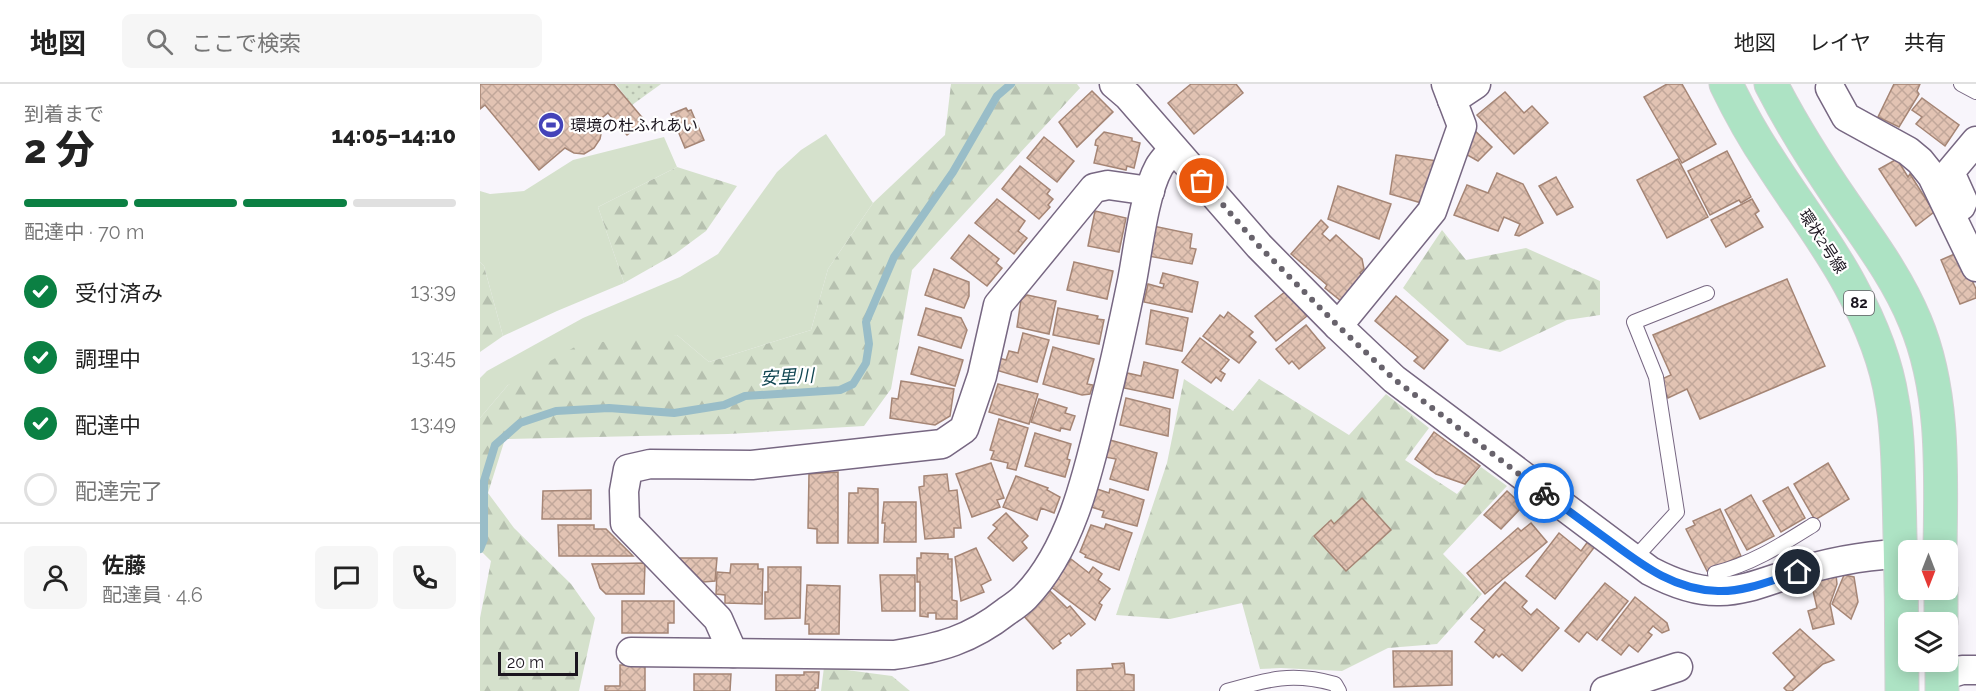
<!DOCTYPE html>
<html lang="ja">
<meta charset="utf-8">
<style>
body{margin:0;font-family:Raleway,"Noto Sans JP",sans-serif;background:#f6f6f6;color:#222;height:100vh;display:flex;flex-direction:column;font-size:22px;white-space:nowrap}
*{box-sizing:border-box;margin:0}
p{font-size:20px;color:#767676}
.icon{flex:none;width:33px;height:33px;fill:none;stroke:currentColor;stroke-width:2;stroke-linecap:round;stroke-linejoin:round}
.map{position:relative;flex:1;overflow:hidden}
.drawer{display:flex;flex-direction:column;background:#fff;width:480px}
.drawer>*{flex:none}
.needle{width:39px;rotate:180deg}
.tools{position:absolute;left:1418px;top:456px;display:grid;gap:12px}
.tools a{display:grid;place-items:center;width:60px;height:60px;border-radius:9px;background:#fff;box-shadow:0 3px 15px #0003;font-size:30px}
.scale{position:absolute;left:18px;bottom:15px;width:80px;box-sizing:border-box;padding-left:6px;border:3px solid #1b151f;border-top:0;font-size:16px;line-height:21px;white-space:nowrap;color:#1b151f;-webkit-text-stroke:4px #fff;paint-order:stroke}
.pin{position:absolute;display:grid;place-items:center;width:51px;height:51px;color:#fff;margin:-26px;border:3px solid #fff;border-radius:50%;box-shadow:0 2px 6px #0007}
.courier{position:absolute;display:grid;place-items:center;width:60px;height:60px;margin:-30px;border:4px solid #1a73e8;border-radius:50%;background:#fff;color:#222;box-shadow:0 2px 8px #0007}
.headline em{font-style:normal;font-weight:800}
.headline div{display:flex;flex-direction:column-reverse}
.headline{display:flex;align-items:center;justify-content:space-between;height:102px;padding:0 24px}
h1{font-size:39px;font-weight:800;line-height:45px}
.bar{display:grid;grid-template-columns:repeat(4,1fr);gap:9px 6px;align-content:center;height:72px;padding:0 24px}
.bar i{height:8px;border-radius:4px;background:#e0e0e0}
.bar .selected{background:#0b8043}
.bar p{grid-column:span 4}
.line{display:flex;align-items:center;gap:15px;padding:0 24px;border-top:2px solid #e0e0e0}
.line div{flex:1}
.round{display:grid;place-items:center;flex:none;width:63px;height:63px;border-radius:9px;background:#f6f6f6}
ol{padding:0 24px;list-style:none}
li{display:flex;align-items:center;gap:18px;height:66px}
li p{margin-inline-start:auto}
li .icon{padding:6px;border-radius:50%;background:#0b8043;color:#fff;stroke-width:4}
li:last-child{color:#767676}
li i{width:33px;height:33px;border:3px solid #e0e0e0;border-radius:50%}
header{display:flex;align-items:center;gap:36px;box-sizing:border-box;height:84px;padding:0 30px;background:#fff;border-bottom:2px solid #e0e0e0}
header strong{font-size:28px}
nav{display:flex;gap:33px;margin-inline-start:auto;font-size:21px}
.search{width:420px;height:54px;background:#f6f6f6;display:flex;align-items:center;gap:15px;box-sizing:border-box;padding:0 21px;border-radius:9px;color:#767676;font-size:22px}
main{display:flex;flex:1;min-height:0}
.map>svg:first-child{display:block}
.green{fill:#d5e1cc}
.forest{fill:url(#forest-firs)}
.park{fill:url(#park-dots)}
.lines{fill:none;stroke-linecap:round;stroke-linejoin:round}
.stream{stroke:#99bdc8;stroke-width:8}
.building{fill:url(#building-cross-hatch);stroke:#a58575;stroke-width:1.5}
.lane-casing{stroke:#776782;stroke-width:16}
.street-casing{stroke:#776782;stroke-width:31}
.primary-casing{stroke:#d1d0d2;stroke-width:35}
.lane{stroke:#fff;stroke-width:14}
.street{stroke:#fff;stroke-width:28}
.primary{stroke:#ade3c4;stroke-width:33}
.done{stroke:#68636c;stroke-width:6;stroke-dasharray:0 10.8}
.route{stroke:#1a73e8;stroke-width:8}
.labels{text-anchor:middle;stroke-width:4.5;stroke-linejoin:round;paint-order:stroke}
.shield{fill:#fff;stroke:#5f5b62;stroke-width:1.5}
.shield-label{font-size:15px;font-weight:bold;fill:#1b151f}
.poi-label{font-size:16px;fill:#1b151f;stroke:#fff;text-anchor:start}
.street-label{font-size:16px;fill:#1b151f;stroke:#fff}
.water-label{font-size:18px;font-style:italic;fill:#114652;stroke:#fff}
</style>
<header>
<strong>地図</strong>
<div class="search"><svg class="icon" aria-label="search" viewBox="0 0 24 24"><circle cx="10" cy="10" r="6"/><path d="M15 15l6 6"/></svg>ここで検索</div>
<nav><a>地図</a><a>レイヤ</a><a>共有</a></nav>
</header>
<main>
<section class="drawer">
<div class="headline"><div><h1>2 分</h1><p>到着まで</p></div><em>14:05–14:10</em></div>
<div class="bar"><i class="selected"></i><i class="selected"></i><i class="selected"></i><i></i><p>配達中 · 70 m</p></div>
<ol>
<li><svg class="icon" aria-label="check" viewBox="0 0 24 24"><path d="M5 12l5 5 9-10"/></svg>受付済み<p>13:39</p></li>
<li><svg class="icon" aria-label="check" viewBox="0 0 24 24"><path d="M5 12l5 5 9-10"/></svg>調理中<p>13:45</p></li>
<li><svg class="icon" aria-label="check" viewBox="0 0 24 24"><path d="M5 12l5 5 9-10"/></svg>配達中<p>13:49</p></li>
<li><i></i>配達完了</li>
</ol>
<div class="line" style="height:108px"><a class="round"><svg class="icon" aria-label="person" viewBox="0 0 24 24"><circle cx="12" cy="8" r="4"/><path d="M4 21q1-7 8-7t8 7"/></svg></a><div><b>佐藤</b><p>配達員 · 4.6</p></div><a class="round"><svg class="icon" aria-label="chat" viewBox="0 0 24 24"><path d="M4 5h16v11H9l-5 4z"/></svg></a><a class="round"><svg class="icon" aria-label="phone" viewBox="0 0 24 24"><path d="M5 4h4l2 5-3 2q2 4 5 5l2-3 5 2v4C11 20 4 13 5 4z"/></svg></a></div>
</section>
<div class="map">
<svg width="1496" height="607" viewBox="0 0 1496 607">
<defs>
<pattern id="forest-firs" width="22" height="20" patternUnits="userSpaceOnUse" patternTransform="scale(1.5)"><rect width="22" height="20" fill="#d5e1cc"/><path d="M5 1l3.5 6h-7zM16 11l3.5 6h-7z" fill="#b6c0af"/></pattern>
<pattern id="park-dots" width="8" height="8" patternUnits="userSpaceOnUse" patternTransform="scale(1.5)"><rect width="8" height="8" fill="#d5e1cc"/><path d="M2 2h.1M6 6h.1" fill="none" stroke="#b6c0af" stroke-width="1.8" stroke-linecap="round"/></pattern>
<pattern id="building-cross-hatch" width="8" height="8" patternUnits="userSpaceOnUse" patternTransform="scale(1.5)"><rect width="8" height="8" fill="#e2c3b3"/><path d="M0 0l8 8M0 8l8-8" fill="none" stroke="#c1a79a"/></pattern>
</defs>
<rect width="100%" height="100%" fill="#f8f5fb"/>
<g class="green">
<polygon points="346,50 393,119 348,185 331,246 229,278 197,251 28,301 0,334 0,294 7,287 103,234 200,193 238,170 297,88 321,66"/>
<polygon points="184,53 197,83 118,123 144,199 77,227 23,252 4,182 0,178 0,107 10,110 44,107 93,76"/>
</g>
<g class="forest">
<polygon points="471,0 597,0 600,4 432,186 411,305 384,342 248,350 25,355 8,409 34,444 91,500 115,534 99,607 0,607 0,534 11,477 0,466 0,334 28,301 100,260 197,251 229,278 331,246 348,185 393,119 465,51"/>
<polygon points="197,83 257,102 226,147 195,170 144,199 118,123"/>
<polygon points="962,146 986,176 1046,164 1120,197 1120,231 1087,236 1020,268 987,261 923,204"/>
<polygon points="0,178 4,182 23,252 0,268"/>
<polygon points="704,295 753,327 779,295 869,351 906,310 949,344 925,376 977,410 1001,383 1027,402 963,470 1002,510 957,560 908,564 862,587 801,584 780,585 762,519 690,535 636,531 687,379"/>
<polygon points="344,583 412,592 430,607 341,607"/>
</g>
<polygon class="park" points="136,0 181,0 152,21"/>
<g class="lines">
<polyline class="stream" points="0,465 4,455 4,397 15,361 40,339 76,327 129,324 194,329 244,321 265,312 360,306 373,300 386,279 389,260 386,238 414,173 473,88 517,12 531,0"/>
</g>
<g class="building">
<polygon points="0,0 134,0 165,37 147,51 128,29 118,37 122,45 120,55 114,64 104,70 94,69 85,64 59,86 5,21 0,25"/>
<polygon points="711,0 756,0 763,9 714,50 688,19"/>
<polygon points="1187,0 1202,0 1236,60 1202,79 1164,13"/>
<polygon points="1414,0 1440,0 1437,7 1439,10 1419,43 1398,33"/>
<polygon points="612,7 633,28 597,63 579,38"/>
<polygon points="1025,8 1044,29 1052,22 1068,39 1034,70 997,31"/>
<polygon points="1442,14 1479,41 1465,62 1436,40 1442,33 1432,26"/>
<polygon points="206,24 208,27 211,26 224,56 205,64 191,30"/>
<polygon points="992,44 1012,63 998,77 982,68"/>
<polygon points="624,48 652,54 652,57 660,59 654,84 647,82 646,86 614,79 618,62 615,61 616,56"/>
<polygon points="564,53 594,77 577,98 547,74"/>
<polygon points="1247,67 1271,113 1261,119 1259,116 1230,131 1208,87"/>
<polygon points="916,71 965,78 945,120 910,110"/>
<polygon points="1198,75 1228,133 1187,154 1157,96"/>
<polygon points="1417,75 1428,93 1430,90 1454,128 1436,142 1399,85"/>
<polygon points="540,82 570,106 567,110 573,115 568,121 570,123 559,135 522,105"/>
<polygon points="1017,89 1043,100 1063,139 1039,152 1035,151 1040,140 1024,133 1018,147 974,131 987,101 1008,109"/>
<polygon points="1076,93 1093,123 1077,131 1059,102"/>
<polygon points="858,102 911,120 899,155 848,135"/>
<polygon points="517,115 545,137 538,147 547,154 534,170 495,139"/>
<polygon points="1272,115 1279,127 1275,130 1283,143 1246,163 1231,136"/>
<polygon points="615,127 646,134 639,168 608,162"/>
<polygon points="841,136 848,143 842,150 850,157 856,151 882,175 884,185 880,189 885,193 861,217 845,204 847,201 811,170"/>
<polygon points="673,142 712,150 710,164 716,165 712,180 668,172"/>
<polygon points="489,151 519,175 516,179 522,184 507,202 471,174"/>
<polygon points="1479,168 1496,205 1496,214 1480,220 1461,176"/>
<polygon points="594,178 633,187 627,215 587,206"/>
<polygon points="454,185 489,198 489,212 484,224 445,211"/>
<polygon points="683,189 718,198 712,228 664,218 668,200 683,204 684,200 680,199"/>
<polygon points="1307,195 1345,282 1220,335 1207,305 1188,314 1180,296 1191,291 1173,251"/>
<polygon points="806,207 827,232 796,257 775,232"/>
<polygon points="547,211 576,217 569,250 537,243 541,216"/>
<polygon points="916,212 968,256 944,285 934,277 938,273 895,237"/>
<polygon points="446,224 481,234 487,246 481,264 438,251"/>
<polygon points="578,224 618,232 617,235 624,236 619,260 573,251"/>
<polygon points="671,226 708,234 702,267 666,260"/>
<polygon points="748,228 773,248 769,252 776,258 759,279 723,252 740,231 744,234"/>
<polygon points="826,241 845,264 819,285 812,277 809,280 796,265"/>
<polygon points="543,249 569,256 557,298 516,286 519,274 526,276 529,267 538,269"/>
<polygon points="720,254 749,276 740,287 745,290 741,297 736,293 731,299 702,278"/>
<polygon points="439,263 483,276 475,302 431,290"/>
<polygon points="573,263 614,275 607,300 613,301 610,310 602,311 563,300"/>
<polygon points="664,278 698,286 693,314 644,304 647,289 661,292"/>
<polygon points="421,297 474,305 470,332 455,341 410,334 412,314 418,315"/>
<polygon points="518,300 558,310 549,340 509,328"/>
<polygon points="646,314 690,325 688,352 640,341"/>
<polygon points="559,315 587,324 585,329 595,332 590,346 581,344 580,347 551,338"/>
<polygon points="519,335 548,344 536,386 527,384 528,379 511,375 514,367 510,366"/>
<polygon points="954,348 1000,382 985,400 956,390 935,375"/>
<polygon points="555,349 591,360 587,375 590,376 585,393 545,382"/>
<polygon points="630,356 677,369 668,406 630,395 636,375 625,373"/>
<polygon points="511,379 524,414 517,416 520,423 492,433 476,390"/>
<polygon points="1348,379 1369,415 1335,436 1314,400"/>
<polygon points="358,388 358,459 337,459 337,445 328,444 329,390"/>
<polygon points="467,390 469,407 477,406 481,444 474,444 474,453 445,455 439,403 444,402 444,392"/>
<polygon points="536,392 568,404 567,406 580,413 574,429 561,424 557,436 523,423"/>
<polygon points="1308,403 1325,434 1301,448 1283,417"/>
<polygon points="378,404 398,405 398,459 368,459 369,409 378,409"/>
<polygon points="614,404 629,409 630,405 664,416 657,442 622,433 624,427 608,422"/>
<polygon points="111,406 111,435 62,435 63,407"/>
<polygon points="1027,407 1043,422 1021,445 1004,431"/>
<polygon points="1271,411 1294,452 1267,466 1245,426"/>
<polygon points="882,414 911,446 866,487 834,452 851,436 854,440"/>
<polygon points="404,418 436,418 436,458 404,458 405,439 402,439"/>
<polygon points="1240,425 1261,472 1227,487 1206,445 1215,441 1213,437"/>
<polygon points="526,429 548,452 542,458 547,464 533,477 508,454 517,444 513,441"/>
<polygon points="1051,439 1067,458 1005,510 987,489 1038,444 1041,447"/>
<polygon points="626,440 652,449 639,486 605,473 606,471 600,468 611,441 624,445"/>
<polygon points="78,441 114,441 114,445 126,445 153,472 79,472"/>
<polygon points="1079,449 1101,467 1109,456 1116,461 1075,515 1046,492"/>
<polygon points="496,464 511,496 501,501 504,508 481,517 475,473"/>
<polygon points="441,469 468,470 468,475 472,475 472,516 477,517 477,535 456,535 456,529 448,529 448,533 440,532 440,498 437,498 437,474 441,474"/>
<polygon points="199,474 237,474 235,497 223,498"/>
<polygon points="591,475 609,489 613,483 622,490 618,496 630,505 619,519 622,521 615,536 570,502"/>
<polygon points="165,479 164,510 126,510 120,504 112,480"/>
<polygon points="251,480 278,480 278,485 283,485 282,520 245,519 245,511 236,510 237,488 250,489"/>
<polygon points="288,483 321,483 320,534 285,535 285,508 288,508"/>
<polygon points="400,491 435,491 435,527 402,527"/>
<polygon points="1356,491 1357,500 1350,520 1354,540 1333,545 1328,527 1337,524 1331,498"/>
<polygon points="1364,491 1374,493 1378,518 1371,535 1352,520"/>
<polygon points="1025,498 1047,517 1042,523 1051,531 1057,525 1079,544 1042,587 1022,570 1019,573 1016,570 1013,574 995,558 1005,546 991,535"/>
<polygon points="1125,499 1148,517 1117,556 1107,548 1099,558 1085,547"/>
<polygon points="327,501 360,502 359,550 329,550 329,540 325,540"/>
<polygon points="570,507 587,524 590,522 605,540 591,552 589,549 579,557 581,559 573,565 543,531"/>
<polygon points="1155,513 1187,539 1189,546 1182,549 1173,542 1168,548 1172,551 1158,568 1149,561 1141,571 1122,556"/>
<polygon points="142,517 194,517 194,539 188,539 188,549 142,549"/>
<polygon points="1320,545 1354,576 1343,580 1312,607 1307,607 1304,604 1315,593 1293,569"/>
<polygon points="913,567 972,567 972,601 914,603"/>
<polygon points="644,579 645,590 654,591 654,607 597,607 597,586 633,584 632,580"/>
<polygon points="140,581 165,581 165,607 125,607 125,602 140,602"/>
<polygon points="324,588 339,588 338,604 335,604 335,607 296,607 296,591 324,591"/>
<polygon points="214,590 251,590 250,607 214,607"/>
</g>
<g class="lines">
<defs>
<g id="lane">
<polyline points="1481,0 1496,8"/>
<polyline points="1154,475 1197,428 1176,293 1154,238 1227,209"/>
<path d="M1238,507L1235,489C1272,480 1301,461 1333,441"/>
<path d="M747,607C788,595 813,588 855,600L859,607"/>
</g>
<g id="street">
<path d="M634,0L648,12L779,162L858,242L914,295L1170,487C1191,498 1215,508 1240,507C1268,507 1293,494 1320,487C1355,477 1391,470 1428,470"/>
<polyline points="1350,4 1366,33 1428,67 1440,77 1452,92 1496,183"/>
<polyline points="972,16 996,0"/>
<polyline points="1481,122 1483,117 1470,88 1496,57"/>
<polyline points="858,242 952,127 982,42 966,0"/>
<path d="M151,568L414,571C460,564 490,556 527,527C533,523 540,518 545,513C591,466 608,389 623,326C634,283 643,241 652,197C658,166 664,110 679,83C683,76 689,71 693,65"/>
<polyline points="253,569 238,535 145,439 144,407 148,385 170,380 272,381 462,360 484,345 502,292 518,221 614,104 628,101 670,107"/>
<polyline points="1462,592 1482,586 1496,586"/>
<polyline points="1125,607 1198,583"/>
</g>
<g id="primary">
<path d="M1246,0C1259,27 1274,54 1291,79C1317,120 1347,158 1370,201C1389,236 1406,276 1412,316C1418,347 1418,380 1419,411C1421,477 1422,542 1422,607"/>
<path d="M1291,0C1312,41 1336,79 1362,117C1388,155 1417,193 1435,237C1465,308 1461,391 1460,466"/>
<polyline points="1461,506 1461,538"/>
<polyline points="1462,578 1462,607"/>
</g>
</defs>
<use href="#lane" class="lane-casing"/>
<use href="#street" class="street-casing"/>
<use href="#primary" class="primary-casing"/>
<use href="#lane" class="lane"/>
<use href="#street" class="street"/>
<use href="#primary" class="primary"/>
</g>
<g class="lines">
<polyline class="done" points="722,97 779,162 858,242 914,295 1064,409"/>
<path class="route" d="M1064,409C1085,424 1106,440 1127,455C1161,480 1193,506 1238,507C1265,508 1292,496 1318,488"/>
</g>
<defs>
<symbol id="stadium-disc" viewBox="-11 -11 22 22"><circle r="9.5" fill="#4443b9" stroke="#fff"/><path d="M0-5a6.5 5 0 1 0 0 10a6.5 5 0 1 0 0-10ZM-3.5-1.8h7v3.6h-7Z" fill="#fff"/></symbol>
</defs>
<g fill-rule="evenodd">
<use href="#stadium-disc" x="56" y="26" width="30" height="30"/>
</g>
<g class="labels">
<rect class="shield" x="1364" y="207" width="30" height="24" rx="4.5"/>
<g class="shield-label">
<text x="1379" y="224">82</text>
</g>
<g class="poi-label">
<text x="90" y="47">環境の杜ふれあい</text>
</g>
<g class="street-label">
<text transform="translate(1343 157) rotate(57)" y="6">環状2号線</text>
</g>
<g class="water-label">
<text transform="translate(307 293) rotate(-3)" y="6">安里川</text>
</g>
</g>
</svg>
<div class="tools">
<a><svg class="needle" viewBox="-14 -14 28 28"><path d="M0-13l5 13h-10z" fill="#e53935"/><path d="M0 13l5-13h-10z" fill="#767676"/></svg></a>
<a><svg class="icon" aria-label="layers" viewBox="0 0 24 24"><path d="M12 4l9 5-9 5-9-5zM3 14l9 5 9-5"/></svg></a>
</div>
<div class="scale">20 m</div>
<div class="pin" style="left:722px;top:97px;background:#ea580c"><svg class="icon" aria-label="bag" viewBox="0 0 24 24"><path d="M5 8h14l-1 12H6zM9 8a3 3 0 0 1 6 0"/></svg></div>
<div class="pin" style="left:1318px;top:488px;background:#1f2937"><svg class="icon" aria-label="home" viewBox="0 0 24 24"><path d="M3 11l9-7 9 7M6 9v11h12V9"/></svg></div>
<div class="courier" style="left:1064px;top:409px"><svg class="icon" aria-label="bike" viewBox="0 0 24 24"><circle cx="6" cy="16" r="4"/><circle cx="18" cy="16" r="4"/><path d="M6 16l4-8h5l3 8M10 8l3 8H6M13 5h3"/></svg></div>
</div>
</main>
